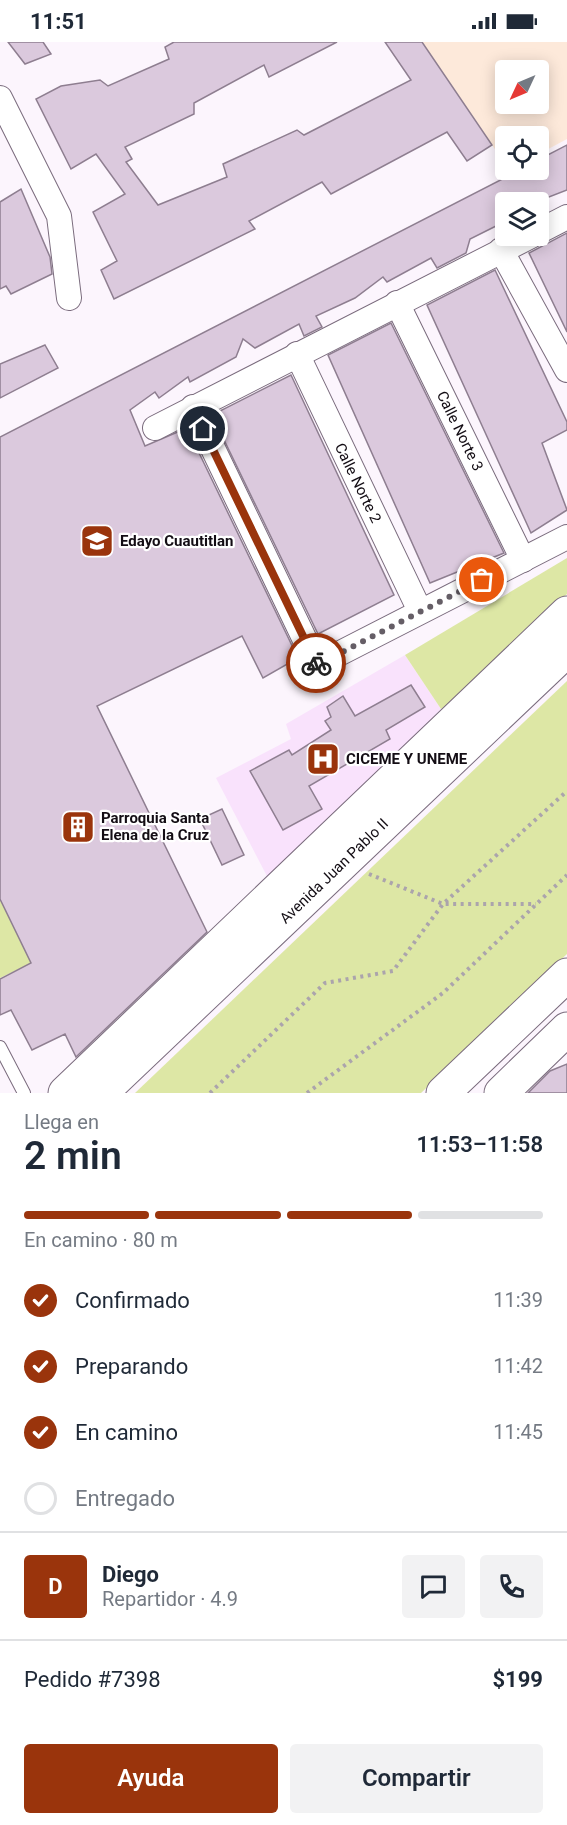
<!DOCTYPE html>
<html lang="es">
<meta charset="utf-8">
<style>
body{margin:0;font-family:Roboto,sans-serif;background:#f2f2f3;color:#1f2937;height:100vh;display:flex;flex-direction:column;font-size:22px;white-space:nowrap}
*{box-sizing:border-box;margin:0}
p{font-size:20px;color:#747a83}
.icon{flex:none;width:33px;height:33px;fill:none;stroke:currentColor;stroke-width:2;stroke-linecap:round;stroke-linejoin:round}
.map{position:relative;height:1051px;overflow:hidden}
.details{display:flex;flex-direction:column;background:#fff;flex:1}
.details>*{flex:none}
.needle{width:39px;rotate:226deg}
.tools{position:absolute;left:495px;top:18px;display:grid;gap:12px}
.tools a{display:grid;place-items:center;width:54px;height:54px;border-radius:6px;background:#fff;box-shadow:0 3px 15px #0003;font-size:30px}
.pin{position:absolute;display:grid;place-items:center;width:51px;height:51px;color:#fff;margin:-26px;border:3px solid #fff;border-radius:50%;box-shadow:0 2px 6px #0007}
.courier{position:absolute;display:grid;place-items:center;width:60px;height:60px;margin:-30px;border:4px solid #9a340c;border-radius:50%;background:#fff;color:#222;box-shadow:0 2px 8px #0007}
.overview em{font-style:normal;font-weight:600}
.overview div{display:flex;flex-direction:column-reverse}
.overview{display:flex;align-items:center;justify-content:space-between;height:102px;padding:0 24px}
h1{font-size:39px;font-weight:600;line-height:45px}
.bar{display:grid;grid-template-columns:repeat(4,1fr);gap:9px 6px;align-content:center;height:72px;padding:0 24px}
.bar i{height:8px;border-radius:4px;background:#e0e1e3}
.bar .selected{background:#9a340c}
.bar p{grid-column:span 4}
.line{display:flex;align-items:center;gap:15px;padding:0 24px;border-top:2px solid #e0e1e3}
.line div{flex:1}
.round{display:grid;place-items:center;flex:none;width:63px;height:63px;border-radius:6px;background:#f2f2f3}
ol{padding:0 24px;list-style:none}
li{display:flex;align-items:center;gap:18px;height:66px}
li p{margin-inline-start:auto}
li .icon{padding:6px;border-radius:50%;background:#9a340c;color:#fff;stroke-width:4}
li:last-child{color:#747a83}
li i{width:33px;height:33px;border:3px solid #e0e1e3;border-radius:50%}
.button{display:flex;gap:12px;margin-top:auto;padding:12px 24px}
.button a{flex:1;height:69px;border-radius:6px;background:#9a340c;color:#fff;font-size:24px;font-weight:600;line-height:69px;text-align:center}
.button a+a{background:#f2f2f3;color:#1f2937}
.status{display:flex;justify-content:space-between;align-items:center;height:42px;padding:0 30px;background:#fff;direction:ltr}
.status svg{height:16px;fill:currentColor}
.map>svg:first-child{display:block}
.industrial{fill:#fde9da;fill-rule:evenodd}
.built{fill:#f9e2fc}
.green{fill:#dde7a5}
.building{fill:#dbc9dd;stroke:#8e7e90;stroke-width:1.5}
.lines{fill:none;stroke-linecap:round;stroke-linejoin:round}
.lane-casing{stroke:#7a6b7d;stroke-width:14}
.street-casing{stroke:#7a6b7d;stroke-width:26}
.secondary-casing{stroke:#7a6b7d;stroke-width:35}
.path{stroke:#aba4ac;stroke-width:4;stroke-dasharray:3 4.5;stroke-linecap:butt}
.lane{stroke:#fff;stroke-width:12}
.street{stroke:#fff;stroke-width:24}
.secondary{stroke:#fff;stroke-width:33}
.done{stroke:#655e66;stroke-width:6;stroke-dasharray:0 10.8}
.route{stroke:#9a340c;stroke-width:8}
.labels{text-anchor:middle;stroke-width:4.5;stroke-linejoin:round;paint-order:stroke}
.street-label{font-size:15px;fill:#130d14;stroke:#fff}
.poi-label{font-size:15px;font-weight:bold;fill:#130d14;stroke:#fff;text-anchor:start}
</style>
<div class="status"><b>11:51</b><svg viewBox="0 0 49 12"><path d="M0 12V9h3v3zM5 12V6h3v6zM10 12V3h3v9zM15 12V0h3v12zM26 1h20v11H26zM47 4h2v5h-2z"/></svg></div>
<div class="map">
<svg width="567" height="1051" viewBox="0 0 567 1051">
<rect width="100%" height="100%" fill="#fcf5fd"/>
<path class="industrial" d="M422,0H567V97L539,112L538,94H506L505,122ZM506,28H538V62H506Z"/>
<polygon class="built" points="405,613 441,667 269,838 216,736 291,697 286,682"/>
<g class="green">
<polygon points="567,516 567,552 476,644 441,667 405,613"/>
<polygon points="567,639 567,912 421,1051 135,1051"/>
<polygon points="0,857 31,921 0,936"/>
</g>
<g class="building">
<polygon points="8,0 43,0 51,12 25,22"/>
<polygon points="174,0 337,0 269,35 264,23 194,61 194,72 125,105 132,117 126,120 158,163 227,135 223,122 297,88 304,93 411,38 385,0 422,0 492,103 467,119 447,90 331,152 322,140 249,179 255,187 114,257 101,228 117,219 93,170 125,152 96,112 71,127 36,57 61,44 100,38 108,44 169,17 165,5"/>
<polygon points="567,103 567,148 536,160 506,160 506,172 500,175 502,181 470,197 466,211 437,226 431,216 387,240 383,235 355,256 316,274 322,285 304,294 299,282 255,306 243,297 236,315 190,340 188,335 159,356 155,350 130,368 145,404 187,386 298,616 263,636 242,594 97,664 207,890 76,1015 65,992 32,1008 11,968 0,973 0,937 31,921 0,857 0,395 520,128 538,128 538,118"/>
<polygon points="21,147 50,215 52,232 11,252 6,244 0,247 0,160"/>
<polygon points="567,191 567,290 529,211"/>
<polygon points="495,228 567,380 567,388 542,401 567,468 531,491 427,263"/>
<polygon points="391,281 504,511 430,541 328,313"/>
<polygon points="45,303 58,326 0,356 0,322"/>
<polygon points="291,333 394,553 318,592 212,373"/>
<polygon points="411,643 425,665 386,688 390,697 309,744 322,767 283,788 250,729 289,708 292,713 331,688 325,679 331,675 327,665 343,654 355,674"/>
<polygon points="222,767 244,813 222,823 200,777"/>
<polygon points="567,1022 567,1051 528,1051 550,1029"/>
</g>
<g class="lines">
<defs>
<polyline id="lane" points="0,1005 24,1051"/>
<g id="street">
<polyline points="0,56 59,174 69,256"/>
<polyline points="538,190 567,175"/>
<polyline points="501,208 567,328"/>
<polyline points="397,261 523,518"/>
<polyline points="297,312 420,569"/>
<polyline points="193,365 317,623 567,495"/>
<polyline points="155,386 531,194"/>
</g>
<g id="secondary">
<polyline points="65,1051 567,571"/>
<polyline points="101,1051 567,608"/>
<polyline points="443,1051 567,933"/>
<polyline points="501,1051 567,987"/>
</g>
</defs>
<use href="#lane" class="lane-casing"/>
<use href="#street" class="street-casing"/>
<use href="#secondary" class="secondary-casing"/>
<g class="path">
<polyline points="369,832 443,862 536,862"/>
<polyline points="210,1051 325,941 393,929 443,862 567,749"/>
<polyline points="307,1051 443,951 567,833"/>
</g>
<use href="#lane" class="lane"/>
<use href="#street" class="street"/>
<use href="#secondary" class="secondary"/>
</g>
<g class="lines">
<polyline class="done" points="316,621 317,623 482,538"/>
<polyline class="route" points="203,387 316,621"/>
</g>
<defs>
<symbol id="school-square" viewBox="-11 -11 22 22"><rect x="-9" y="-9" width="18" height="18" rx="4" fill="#9a340c" stroke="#fff"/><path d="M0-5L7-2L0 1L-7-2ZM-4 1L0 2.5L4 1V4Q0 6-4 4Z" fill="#fff"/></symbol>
<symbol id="hospital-square" viewBox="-11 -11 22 22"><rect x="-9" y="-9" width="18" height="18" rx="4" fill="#9a340c" stroke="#fff"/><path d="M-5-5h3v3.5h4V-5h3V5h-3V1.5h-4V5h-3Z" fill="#fff"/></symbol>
<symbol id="building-square" viewBox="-11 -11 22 22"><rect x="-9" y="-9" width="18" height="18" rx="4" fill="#9a340c" stroke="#fff"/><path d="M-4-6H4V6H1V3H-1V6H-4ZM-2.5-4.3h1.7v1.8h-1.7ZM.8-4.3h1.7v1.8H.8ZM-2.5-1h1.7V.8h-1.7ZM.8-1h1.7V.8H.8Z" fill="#fff"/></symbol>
</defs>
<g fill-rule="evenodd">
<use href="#school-square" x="78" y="480" width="38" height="38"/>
<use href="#hospital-square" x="304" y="698" width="38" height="38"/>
<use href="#building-square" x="59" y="766" width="38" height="38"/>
</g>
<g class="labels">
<g class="street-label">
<text transform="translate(460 389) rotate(64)" y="5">Calle Norte 3</text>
<text transform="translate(358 441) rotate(64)" y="5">Calle Norte 2</text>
<text transform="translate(334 829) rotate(-44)" y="5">Avenida Juan Pablo II</text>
</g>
<g class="poi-label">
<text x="120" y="504">Edayo Cuautitlan</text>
<text x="346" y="722">CICEME Y UNEME</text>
<text x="101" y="781">Parroquia Santa<tspan x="101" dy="17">Elena de la Cruz</tspan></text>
</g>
</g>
</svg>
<div class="tools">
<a><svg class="needle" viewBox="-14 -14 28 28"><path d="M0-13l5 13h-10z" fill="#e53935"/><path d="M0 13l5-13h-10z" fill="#747a83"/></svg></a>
<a><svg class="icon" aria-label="locate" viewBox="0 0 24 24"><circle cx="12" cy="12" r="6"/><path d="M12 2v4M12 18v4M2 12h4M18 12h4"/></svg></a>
<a><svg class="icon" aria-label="layers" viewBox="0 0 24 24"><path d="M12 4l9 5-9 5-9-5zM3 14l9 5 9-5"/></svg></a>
</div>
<div class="pin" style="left:482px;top:538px;background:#ea580c"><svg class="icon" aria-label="bag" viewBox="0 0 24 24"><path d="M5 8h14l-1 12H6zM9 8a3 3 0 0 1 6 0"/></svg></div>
<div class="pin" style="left:203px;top:387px;background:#1f2937"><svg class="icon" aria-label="home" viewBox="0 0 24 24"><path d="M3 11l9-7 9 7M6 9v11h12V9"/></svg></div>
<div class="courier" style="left:316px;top:621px"><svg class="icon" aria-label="bike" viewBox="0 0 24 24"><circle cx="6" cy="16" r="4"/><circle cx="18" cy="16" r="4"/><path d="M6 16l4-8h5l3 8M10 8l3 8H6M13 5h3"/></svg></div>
</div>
<section class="details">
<div class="overview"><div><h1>2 min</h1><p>Llega en</p></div><em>11:53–11:58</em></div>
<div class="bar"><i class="selected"></i><i class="selected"></i><i class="selected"></i><i></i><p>En camino · 80 m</p></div>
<ol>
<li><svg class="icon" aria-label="check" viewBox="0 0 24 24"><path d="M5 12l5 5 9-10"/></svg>Confirmado<p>11:39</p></li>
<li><svg class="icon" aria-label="check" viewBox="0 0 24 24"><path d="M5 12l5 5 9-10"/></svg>Preparando<p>11:42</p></li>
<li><svg class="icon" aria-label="check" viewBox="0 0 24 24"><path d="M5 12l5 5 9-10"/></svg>En camino<p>11:45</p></li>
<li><i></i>Entregado</li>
</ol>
<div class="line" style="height:108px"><b class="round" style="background:#9a340c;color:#fff">D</b><div><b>Diego</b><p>Repartidor · 4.9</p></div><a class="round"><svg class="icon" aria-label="chat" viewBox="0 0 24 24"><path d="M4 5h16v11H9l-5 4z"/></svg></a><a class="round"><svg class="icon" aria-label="phone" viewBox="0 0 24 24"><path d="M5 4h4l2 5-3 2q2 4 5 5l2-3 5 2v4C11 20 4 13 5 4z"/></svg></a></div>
<div class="line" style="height:78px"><div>Pedido #7398</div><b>$199</b></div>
<div class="button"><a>Ayuda</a><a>Compartir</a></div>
</section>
